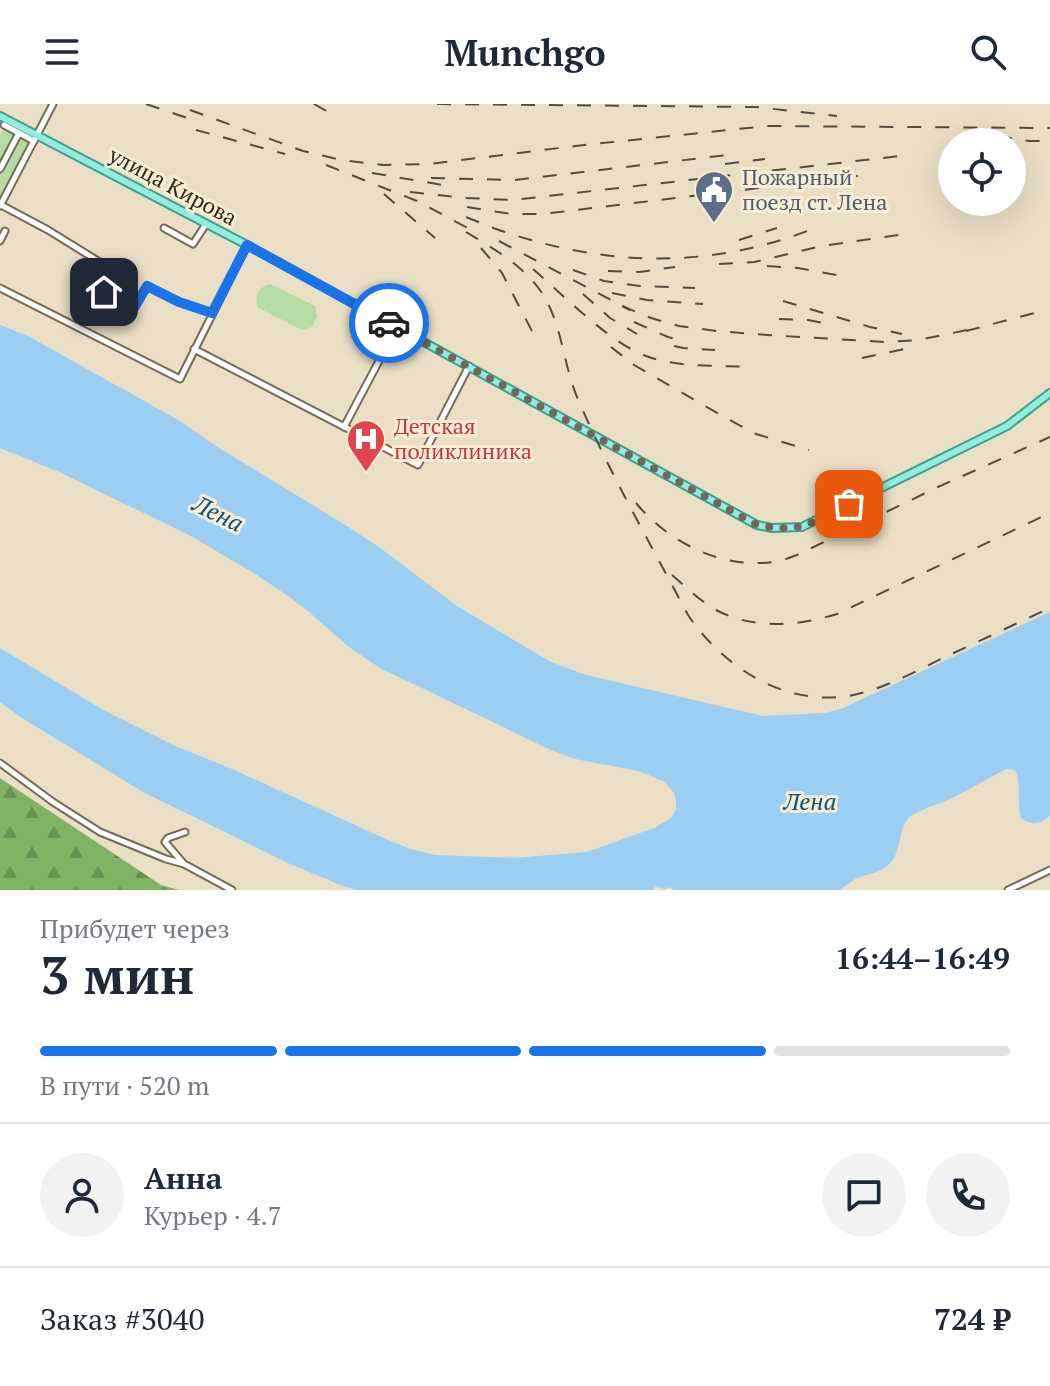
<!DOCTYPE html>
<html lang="ru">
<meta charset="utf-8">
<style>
body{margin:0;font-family:"PT Serif",serif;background:#f2f2f3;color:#1f2937;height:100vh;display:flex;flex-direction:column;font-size:30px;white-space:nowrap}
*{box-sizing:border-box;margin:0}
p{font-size:26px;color:#747a83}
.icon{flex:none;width:44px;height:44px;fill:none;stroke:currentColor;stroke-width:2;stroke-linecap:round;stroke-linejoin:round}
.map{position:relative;height:786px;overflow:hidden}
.sheet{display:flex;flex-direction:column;background:#fff;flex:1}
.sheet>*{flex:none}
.controls{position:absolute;left:938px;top:24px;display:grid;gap:16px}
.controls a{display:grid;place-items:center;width:88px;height:88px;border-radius:50%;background:#fff;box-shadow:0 8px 32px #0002;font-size:40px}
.pin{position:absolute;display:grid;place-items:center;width:68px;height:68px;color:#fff;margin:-34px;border-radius:16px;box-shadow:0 4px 12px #0006}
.courier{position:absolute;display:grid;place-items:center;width:80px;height:80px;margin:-40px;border:6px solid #1a73e8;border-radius:50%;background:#fff;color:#222;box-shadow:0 2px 10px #0007}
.overview em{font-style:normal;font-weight:800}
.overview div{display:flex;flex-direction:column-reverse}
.overview{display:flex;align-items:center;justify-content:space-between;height:136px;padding:0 40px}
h1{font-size:52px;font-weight:800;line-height:60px}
.bar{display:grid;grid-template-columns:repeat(4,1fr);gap:12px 8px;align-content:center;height:96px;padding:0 40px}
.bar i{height:10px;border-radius:6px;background:#e0e1e3}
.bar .active{background:#1a73e8}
.bar p{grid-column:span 4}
.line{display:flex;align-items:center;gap:20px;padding:0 40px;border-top:2px solid #e0e1e3}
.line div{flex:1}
.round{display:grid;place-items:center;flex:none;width:84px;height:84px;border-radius:42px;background:#f2f2f3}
header{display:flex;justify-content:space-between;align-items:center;height:104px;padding:0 40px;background:#fff;font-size:36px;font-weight:800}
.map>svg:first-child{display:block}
.forest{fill:url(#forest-firs)}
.park{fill:#b4dba1}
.water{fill:#9acef2}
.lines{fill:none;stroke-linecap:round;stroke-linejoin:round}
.minor-casing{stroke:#756a54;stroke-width:9}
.major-casing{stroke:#3ea18e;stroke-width:10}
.minor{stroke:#fff;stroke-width:5}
.major{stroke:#90eddf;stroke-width:6}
.rail{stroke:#534d41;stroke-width:2;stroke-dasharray:14 14;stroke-linecap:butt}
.done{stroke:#70685a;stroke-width:8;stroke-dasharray:0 14.4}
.route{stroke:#1a73e8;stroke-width:10}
.labels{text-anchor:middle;stroke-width:6;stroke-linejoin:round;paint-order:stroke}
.service-label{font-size:22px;fill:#4e5e75;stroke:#f8ecd2;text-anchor:start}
.street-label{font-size:22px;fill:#2e2920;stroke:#f8ecd2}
.health-label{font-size:22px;fill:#be3a42;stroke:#f8ecd2;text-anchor:start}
.water-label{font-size:24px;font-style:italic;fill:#0b557c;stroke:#f8ecd2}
</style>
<header><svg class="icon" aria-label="menu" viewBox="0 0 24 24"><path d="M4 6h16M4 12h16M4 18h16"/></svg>Munchgo<svg class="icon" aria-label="search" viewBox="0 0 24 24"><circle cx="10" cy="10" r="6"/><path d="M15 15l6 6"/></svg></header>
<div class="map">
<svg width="1050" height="786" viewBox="0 0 1050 786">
<defs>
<pattern id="forest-firs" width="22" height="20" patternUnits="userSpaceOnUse" patternTransform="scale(2)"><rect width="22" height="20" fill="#7fb464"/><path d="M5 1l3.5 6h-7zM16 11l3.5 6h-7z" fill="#689252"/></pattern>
</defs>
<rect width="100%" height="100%" fill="#eadec5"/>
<polygon class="forest" points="0,674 161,781 179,786 0,786"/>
<g class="park">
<polygon points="6,19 33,33 0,98 0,32"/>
<path d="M270,180L315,202L317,213L312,223L302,226L257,203C255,190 258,184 270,180Z"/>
</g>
<path class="water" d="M0,221L28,232L180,317L216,342L342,419L379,443L457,502L549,557L586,571L763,612L825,609L841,605L1050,508V712C1041,720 1031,722 1021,714C1016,698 1022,681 1015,666L1006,665C986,675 966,688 945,697C935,702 921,705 911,712C898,722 902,744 892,757C882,769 874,768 860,773C853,775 846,782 839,786H674L669,783L666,785L655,783L652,786H357L343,782L290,760L143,688L22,614L0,598V544L105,607L173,641L232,665L388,736L410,745L435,751L514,754L587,748L654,724L671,714L676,705V697L674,689L665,678L639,667L575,655L551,646L380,564L349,543L308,507L288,492L257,471L191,432L59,368L0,344Z"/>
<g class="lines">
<defs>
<g id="minor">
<polyline points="4,21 34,37"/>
<polyline points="0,65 19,29"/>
<polyline points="1,101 48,126 98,157 87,177 104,188 134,204 147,182 179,198 212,209"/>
<polyline points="0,102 53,0"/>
<polyline points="164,124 193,140 206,120"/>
<polyline points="0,137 5,127"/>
<polyline points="0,184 180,275 247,141"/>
<polyline points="194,245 418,361 469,262"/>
<polyline points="344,323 397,223"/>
<polyline points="0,659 53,698 100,728 166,755 184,760 232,786"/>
<polyline points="183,759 165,738 168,734 185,728"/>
<polyline points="1008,786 1050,766"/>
</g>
<polyline id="major" points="0,12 247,141 757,421 772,424 802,423 1007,322 1050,289"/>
</defs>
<use href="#minor" class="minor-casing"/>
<use href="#major" class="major-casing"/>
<use href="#minor" class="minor"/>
<use href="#major" class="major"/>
<g class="rail">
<polyline points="146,0 199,18"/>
<polyline points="314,0 328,8"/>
<polyline points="437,0 756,3 837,12"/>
<polyline points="190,6 303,47 341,56 383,61 429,60 584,41 767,22 1050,24"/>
<polyline points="196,26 285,50"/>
<polyline points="998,32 1029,37 1050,37"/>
<polyline points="725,60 765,55"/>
<polyline points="326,61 417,97 479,130"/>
<polyline points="372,69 443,81"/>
<polyline points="431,74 515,76 736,50"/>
<polyline points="410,88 465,94 513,96 909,51"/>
<polyline points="384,90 435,134"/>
<polyline points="467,103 511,110 543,110 858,72"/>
<path d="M466,113C479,118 492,124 505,128C610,163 712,165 815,124"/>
<path d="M466,128C494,145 523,161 542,189C562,220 563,259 577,293C609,368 650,439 688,511C723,563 784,602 848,592C882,586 914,568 945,553C980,537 1015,520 1050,504"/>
<polyline points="739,136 777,124"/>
<polyline points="499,137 630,206"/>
<polyline points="481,144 502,169 535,233"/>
<polyline points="719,160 754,158 822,142 899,131"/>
<polyline points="767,162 798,164 842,172"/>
<path d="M533,165C563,191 610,239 646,252C677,264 719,261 751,263"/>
<polyline points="573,166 604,177 640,182 695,184"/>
<polyline points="608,167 640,168 675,163"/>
<polyline points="612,189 647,196 703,200"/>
<polyline points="583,190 610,214 637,230"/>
<polyline points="783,197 870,223 902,230"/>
<polyline points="622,202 651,214 679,222 717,227 767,231 885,238 918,236 977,224"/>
<polyline points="779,215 808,216 824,219"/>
<polyline points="634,218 668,233 686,238"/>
<polyline points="966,227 1046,206"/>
<polyline points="674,242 683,244 715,246"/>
<polyline points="611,243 634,261 726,314 756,330 809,346"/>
<polyline points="862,254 909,244"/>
<path d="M636,399C668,438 721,465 773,458C781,457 789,454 797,451L938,383L1050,333"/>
<path d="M672,471C686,483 700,497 716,506C754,526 798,522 837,510L1050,409"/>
</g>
</g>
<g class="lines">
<path class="done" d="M389,219L757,421C800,430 813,418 849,400"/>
<polyline class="route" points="104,188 134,204 147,182 179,198 212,209 247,141 389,219"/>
</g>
<defs>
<symbol id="civic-pin" viewBox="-11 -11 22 30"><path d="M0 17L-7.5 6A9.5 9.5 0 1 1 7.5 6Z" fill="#5c6f8a" stroke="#f8ecd2"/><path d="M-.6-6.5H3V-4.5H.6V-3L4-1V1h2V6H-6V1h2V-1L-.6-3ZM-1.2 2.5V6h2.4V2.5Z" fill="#fff"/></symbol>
<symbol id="hospital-pin" viewBox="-11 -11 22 30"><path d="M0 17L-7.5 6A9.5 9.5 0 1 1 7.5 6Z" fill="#e0444e" stroke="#f8ecd2"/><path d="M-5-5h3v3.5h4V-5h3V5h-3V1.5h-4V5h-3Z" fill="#fff"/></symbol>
</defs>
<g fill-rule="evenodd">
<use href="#civic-pin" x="692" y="64" width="44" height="60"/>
<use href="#hospital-pin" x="344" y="313" width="44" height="60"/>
</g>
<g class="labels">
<g class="service-label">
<text x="742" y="81">Пожарный<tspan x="742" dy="25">поезд ст. Лена</tspan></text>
</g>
<g class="street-label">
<text transform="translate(173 82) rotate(28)" y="8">улица Кирова</text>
</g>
<g class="health-label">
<text x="394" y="330">Детская<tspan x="394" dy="25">поликлиника</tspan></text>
</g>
<g class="water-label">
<text transform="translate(218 410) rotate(26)" y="8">Лена</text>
<text x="810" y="706">Лена</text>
</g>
</g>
</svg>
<div class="controls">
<a><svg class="icon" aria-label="locate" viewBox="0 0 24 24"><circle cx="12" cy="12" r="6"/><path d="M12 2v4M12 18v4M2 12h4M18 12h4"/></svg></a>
</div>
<div class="pin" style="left:849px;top:400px;background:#ea580c"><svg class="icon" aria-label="bag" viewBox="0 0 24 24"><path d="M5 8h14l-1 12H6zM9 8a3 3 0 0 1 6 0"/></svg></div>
<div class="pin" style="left:104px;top:188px;background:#1f2937"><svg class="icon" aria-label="home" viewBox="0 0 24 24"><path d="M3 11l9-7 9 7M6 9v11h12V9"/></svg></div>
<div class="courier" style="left:389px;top:219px"><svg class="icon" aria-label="car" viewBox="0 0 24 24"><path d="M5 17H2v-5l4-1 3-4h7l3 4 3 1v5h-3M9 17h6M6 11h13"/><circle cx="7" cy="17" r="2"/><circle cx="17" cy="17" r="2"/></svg></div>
</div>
<section class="sheet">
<div class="overview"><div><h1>3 мин</h1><p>Прибудет через</p></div><em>16:44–16:49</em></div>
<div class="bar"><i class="active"></i><i class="active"></i><i class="active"></i><i></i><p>В пути · 520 m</p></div>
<div class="line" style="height:144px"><a class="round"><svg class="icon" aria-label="person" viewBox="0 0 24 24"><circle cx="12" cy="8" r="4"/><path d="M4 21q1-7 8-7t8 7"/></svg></a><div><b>Анна</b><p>Курьер · 4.7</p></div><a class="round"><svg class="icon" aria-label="chat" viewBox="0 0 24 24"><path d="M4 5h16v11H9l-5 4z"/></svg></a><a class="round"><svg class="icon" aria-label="phone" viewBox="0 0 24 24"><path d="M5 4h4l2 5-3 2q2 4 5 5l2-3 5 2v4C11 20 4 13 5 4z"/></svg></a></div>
<div class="line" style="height:104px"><div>Заказ #3040</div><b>724 ₽</b></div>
</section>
